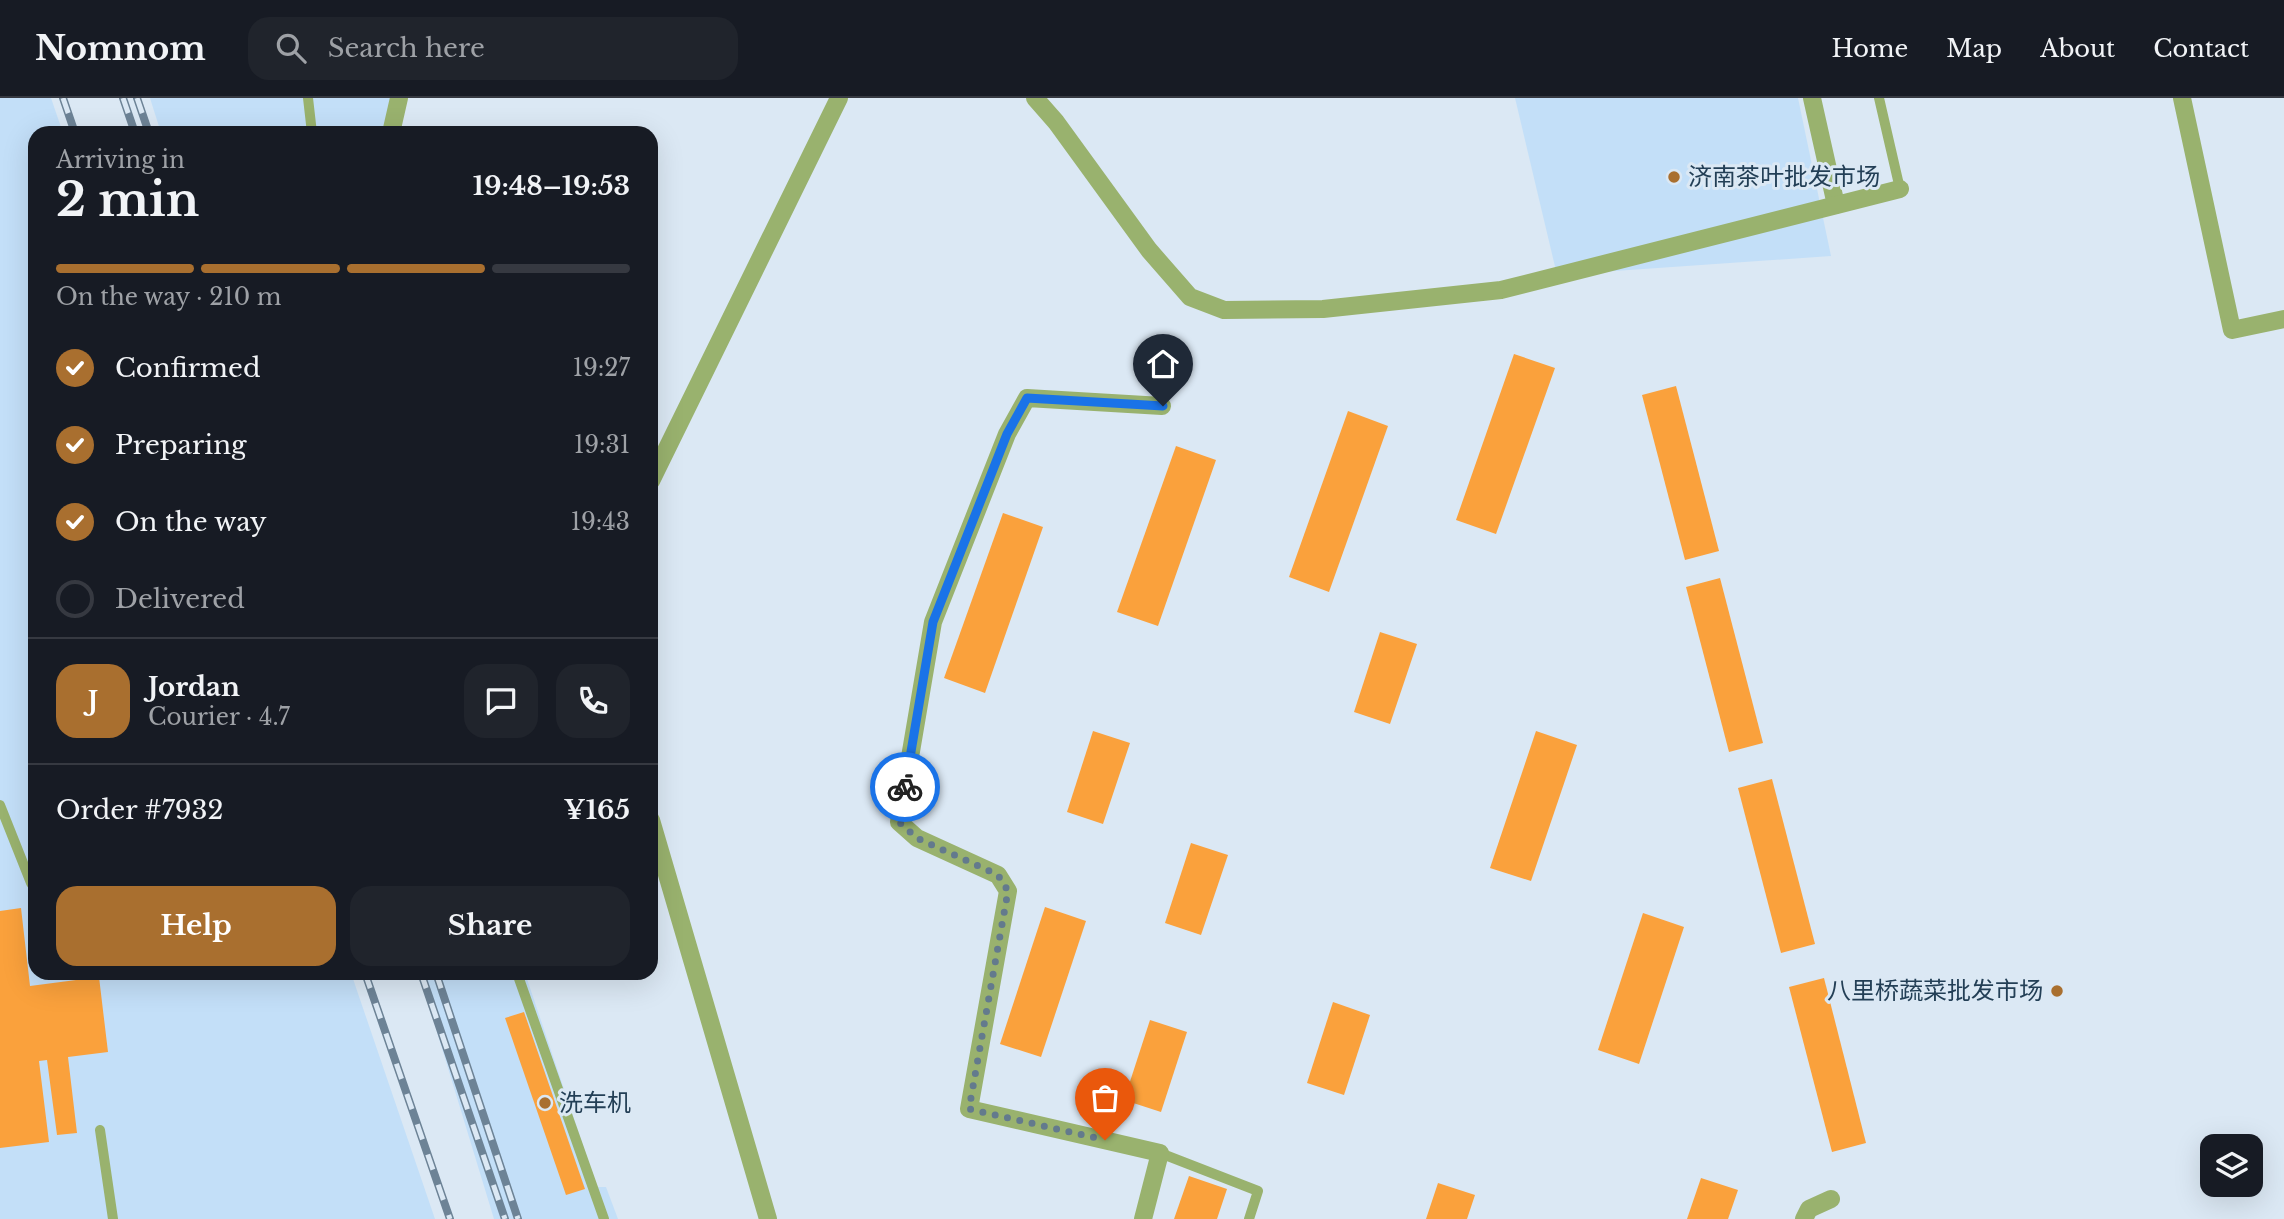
<!DOCTYPE html>
<meta charset="utf-8">
<style>
body{margin:0;font-family:"Libre Baskerville","Noto Sans SC",serif;background:#20242c;color:#f1f3f6;height:100vh;display:flex;flex-direction:column;font-size:26px;white-space:nowrap}
*{box-sizing:border-box;margin:0}
p{font-size:23px;color:#9ea1a6}
.icon{flex:none;width:38px;height:38px;fill:none;stroke:currentColor;stroke-width:2;stroke-linecap:round;stroke-linejoin:round}
.map{position:relative;flex:1;overflow:hidden}
.sheet{position:absolute;left:28px;top:28px;width:630px;height:854px;display:flex;flex-direction:column;background:#171b24;border-radius:21px;box-shadow:0 7px 28px #0002}
.sheet>*{flex:none}
.controls{position:absolute;left:2200px;top:1036px;display:grid;gap:14px}
.controls a{display:grid;place-items:center;width:63px;height:63px;border-radius:14px;background:#171b24;box-shadow:0 7px 28px #0002;font-size:35px}
.pin{position:absolute;display:grid;place-items:center;width:60px;height:60px;color:#fff;margin:-72px -30px;border-radius:50% 50% 50% 0;rotate:-45deg;box-shadow:0 0 7px #0007}
.pin .icon{rotate:45deg}
.courier{position:absolute;display:grid;place-items:center;width:70px;height:70px;margin:-35px;border:5px solid #1a73e8;border-radius:50%;background:#fff;color:#222;box-shadow:0 2px 9px #0007}
.overview em{font-style:normal;font-weight:700}
.overview div{display:flex;flex-direction:column-reverse}
.overview{display:flex;align-items:center;justify-content:space-between;height:119px;padding:0 28px}
h1{font-size:46px;font-weight:700;line-height:52px}
.bar{display:grid;grid-template-columns:repeat(4,1fr);gap:10px 7px;align-content:center;height:84px;padding:0 28px}
.bar i{height:9px;border-radius:5px;background:#363941}
.bar .selected{background:#a96f2f}
.bar p{grid-column:span 4}
.line{display:flex;align-items:center;gap:18px;padding:0 28px;border-top:2px solid #363941}
.line div{flex:1}
.round{display:grid;place-items:center;flex:none;width:74px;height:74px;border-radius:21px;background:#20242c}
ol{padding:0 28px;list-style:none}
li{display:flex;align-items:center;gap:21px;height:77px}
li p{margin-inline-start:auto}
li .icon{padding:7px;border-radius:50%;background:#a96f2f;color:#fff;stroke-width:4}
li:last-child{color:#9ea1a6}
li i{width:38px;height:38px;border:4px solid #363941;border-radius:50%}
.cta{display:flex;gap:14px;margin-top:auto;padding:14px 28px}
.cta a{flex:1;height:80px;border-radius:21px;background:#a96f2f;color:#fff;font-size:28px;font-weight:700;line-height:80px;text-align:center}
.cta a+a{background:#20242c;color:#f1f3f6}
header{display:flex;align-items:center;gap:42px;box-sizing:border-box;height:98px;padding:0 35px;background:#171b24;border-bottom:2px solid #363941}
header strong{font-size:33px}
nav{display:flex;gap:38px;margin-inline-start:auto;font-size:24px}
.search{width:490px;height:63px;background:#20242c;display:flex;align-items:center;gap:18px;box-sizing:border-box;padding:0 24px;border-radius:21px;color:#9ea1a6;font-size:26px}
.map>svg:first-child{display:block}
.built{fill:#c3dff8}
.building{fill:#faa13c}
.lines{fill:none;stroke-linecap:round;stroke-linejoin:round}
.service{stroke:#99b26e;stroke-width:10}
.minor{stroke:#99b26e;stroke-width:18}
.tertiary{stroke:#99b26e;stroke-width:18}
.rail-casing{stroke:#6d8396;stroke-width:8}
.rail{stroke:#dbe8f4;stroke-width:5;stroke-dasharray:16;stroke-linecap:butt}
.done{stroke:#637a8d;stroke-width:7;stroke-dasharray:0 12.6}
.route{stroke:#1a73e8;stroke-width:9}
.poi-dot{fill:#a96f2f;stroke:#dbe8f4;stroke-width:2.5}
.labels{text-anchor:middle;stroke-width:6;stroke-linejoin:round;paint-order:stroke}
.poi-label{font-size:24px;fill:#233f56;stroke:#dbe8f4;text-anchor:start}
</style>
<header>
<strong>Nomnom</strong>
<div class="search"><svg class="icon" aria-label="search" viewBox="0 0 24 24"><circle cx="10" cy="10" r="6"/><path d="M15 15l6 6"/></svg>Search here</div>
<nav><a>Home</a><a>Map</a><a>About</a><a>Contact</a></nav>
</header>
<div class="map">
<svg width="2284" height="1121" viewBox="0 0 2284 1121">
<rect width="100%" height="100%" fill="#dbe8f4"/>
<g class="built">
<polygon points="0,0 51,0 63,35 35,35 35,875 351,875 435,1121 0,1121"/>
<polygon points="150,0 393,0 386,35 161,35"/>
<polygon points="1515,0 1798,0 1831,158 1557,177"/>
<polygon points="419,875 525,875 597,1089 606,1089 618,1121 494,1121"/>
</g>
<g class="building">
<polygon points="1514,256 1555,270 1496,436 1456,422"/>
<polygon points="1676,288 1719,453 1685,462 1642,297"/>
<polygon points="1348,313 1388,328 1329,494 1289,479"/>
<polygon points="1176,348 1216,362 1158,528 1117,514"/>
<polygon points="1003,415 1043,429 985,595 944,580"/>
<polygon points="1720,480 1763,645 1729,654 1686,489"/>
<polygon points="1380,534 1417,546 1390,626 1354,614"/>
<polygon points="1093,633 1130,645 1103,726 1067,714"/>
<polygon points="1536,633 1577,647 1531,783 1490,770"/>
<polygon points="1772,681 1815,846 1781,855 1738,690"/>
<polygon points="1191,745 1228,757 1201,837 1165,825"/>
<polygon points="1045,809 1086,823 1041,959 1000,946"/>
<polygon points="21,810 30,888 99,879 108,954 68,959 77,1035 57,1037 47,962 39,963 49,1044 0,1050 0,813"/>
<polygon points="1643,815 1684,829 1639,966 1598,952"/>
<polygon points="1824,880 1866,1045 1832,1054 1789,889"/>
<polygon points="1333,904 1370,917 1344,997 1307,985"/>
<polygon points="524,914 585,1091 566,1097 505,920"/>
<polygon points="1150,922 1187,934 1161,1014 1124,1002"/>
<polygon points="1189,1078 1227,1091 1217,1121 1174,1121"/>
<polygon points="1701,1080 1738,1092 1728,1121 1687,1121"/>
<polygon points="1438,1085 1475,1097 1467,1121 1426,1121"/>
</g>
<g class="lines">
<g class="service">
<polyline points="308,0 312,35"/>
<polyline points="1879,0 1900,91"/>
<polyline points="0,707 31,785 35,791"/>
<polyline points="517,875 604,1121"/>
<polyline points="100,1032 113,1121"/>
<polyline points="1160,1055 1258,1093 1249,1121"/>
</g>
<g class="minor">
<polyline points="1812,0 1836,107"/>
<polyline points="2182,0 2232,232 2284,221"/>
<polyline points="1143,1121 1160,1055 969,1011 1008,793 998,777 917,740 899,724 933,524 1007,336 1027,300 1162,308"/>
<polyline points="1804,1121 1809,1111 1831,1101"/>
</g>
<g class="tertiary">
<polyline points="1035,0 1056,24 1149,152 1190,199 1224,212 1323,211 1501,192 1900,91"/>
<polyline points="391,35 399,0"/>
<polyline points="651,383 839,0"/>
<polyline points="651,722 768,1121"/>
</g>
<defs>
<g id="rail">
<polyline points="63,0 75,35"/>
<polyline points="123,0 135,35"/>
<polyline points="137,0 149,35"/>
<polyline points="365,875 450,1121"/>
<polyline points="421,875 505,1121"/>
<polyline points="436,875 518,1121"/>
</g>
</defs>
<use href="#rail" class="rail-casing"/>
<use href="#rail" class="rail"/>
</g>
<g class="lines">
<polyline class="done" points="905,689 899,724 917,740 998,777 1008,793 969,1011 1105,1042"/>
<polyline class="route" points="905,689 933,524 1007,336 1027,300 1163,308"/>
</g>
<g class="poi-dot">
<circle cx="1674" cy="79" r="7"/>
<circle cx="2057" cy="893" r="7"/>
<circle cx="545" cy="1005" r="7"/>
</g>
<g class="labels">
<g class="poi-label">
<text x="1688" y="87">济南茶叶批发市场</text>
<text x="2043" y="901" text-anchor="end">八里桥蔬菜批发市场</text>
<text x="559" y="1013">洗车机</text>
</g>
</g>
</svg>
<div class="controls">
<a><svg class="icon" aria-label="layers" viewBox="0 0 24 24"><path d="M12 4l9 5-9 5-9-5zM3 14l9 5 9-5"/></svg></a>
</div>
<div class="pin" style="left:1105px;top:1042px;background:#ea580c"><svg class="icon" aria-label="bag" viewBox="0 0 24 24"><path d="M5 8h14l-1 12H6zM9 8a3 3 0 0 1 6 0"/></svg></div>
<div class="pin" style="left:1163px;top:308px;background:#1f2937"><svg class="icon" aria-label="home" viewBox="0 0 24 24"><path d="M3 11l9-7 9 7M6 9v11h12V9"/></svg></div>
<div class="courier" style="left:905px;top:689px"><svg class="icon" aria-label="bike" viewBox="0 0 24 24"><circle cx="6" cy="16" r="4"/><circle cx="18" cy="16" r="4"/><path d="M6 16l4-8h5l3 8M10 8l3 8H6M13 5h3"/></svg></div>
<section class="sheet">
<div class="overview"><div><h1>2 min</h1><p>Arriving in</p></div><em>19:48–19:53</em></div>
<div class="bar"><i class="selected"></i><i class="selected"></i><i class="selected"></i><i></i><p>On the way · 210 m</p></div>
<ol>
<li><svg class="icon" aria-label="check" viewBox="0 0 24 24"><path d="M5 12l5 5 9-10"/></svg>Confirmed<p>19:27</p></li>
<li><svg class="icon" aria-label="check" viewBox="0 0 24 24"><path d="M5 12l5 5 9-10"/></svg>Preparing<p>19:31</p></li>
<li><svg class="icon" aria-label="check" viewBox="0 0 24 24"><path d="M5 12l5 5 9-10"/></svg>On the way<p>19:43</p></li>
<li><i></i>Delivered</li>
</ol>
<div class="line" style="height:126px"><b class="round" style="background:#a96f2f;color:#fff">J</b><div><b>Jordan</b><p>Courier · 4.7</p></div><a class="round"><svg class="icon" aria-label="chat" viewBox="0 0 24 24"><path d="M4 5h16v11H9l-5 4z"/></svg></a><a class="round"><svg class="icon" aria-label="phone" viewBox="0 0 24 24"><path d="M5 4h4l2 5-3 2q2 4 5 5l2-3 5 2v4C11 20 4 13 5 4z"/></svg></a></div>
<div class="line" style="height:91px"><div>Order #7932</div><b>¥165</b></div>
<div class="cta"><a>Help</a><a>Share</a></div>
</section>
</div>
